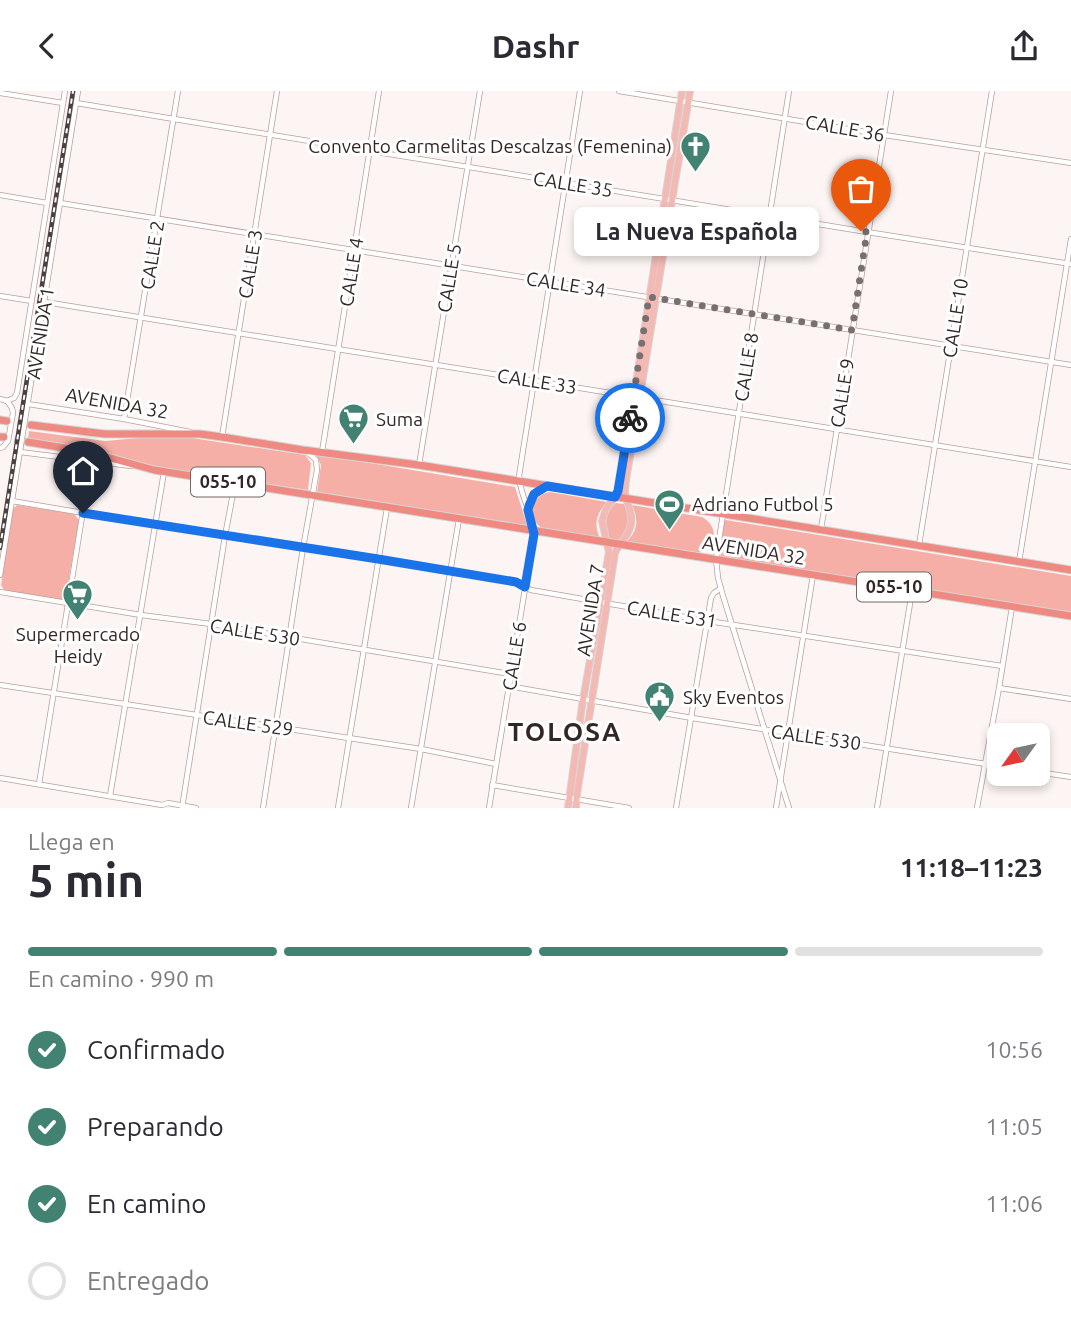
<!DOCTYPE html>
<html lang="es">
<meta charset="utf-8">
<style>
body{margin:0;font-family:Ubuntu,sans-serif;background:#f2f2f3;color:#2b2b33;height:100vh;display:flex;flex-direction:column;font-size:26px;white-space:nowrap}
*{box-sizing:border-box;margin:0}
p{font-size:23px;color:#7c7c81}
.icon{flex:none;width:38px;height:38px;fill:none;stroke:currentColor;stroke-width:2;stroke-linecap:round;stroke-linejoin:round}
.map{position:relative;height:717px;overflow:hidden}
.details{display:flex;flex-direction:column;background:#fff;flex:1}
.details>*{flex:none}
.needle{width:46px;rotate:237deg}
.controls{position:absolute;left:987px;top:632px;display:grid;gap:14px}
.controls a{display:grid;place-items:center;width:63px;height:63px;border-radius:10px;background:#fff;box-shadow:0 4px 10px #0003;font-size:35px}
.pin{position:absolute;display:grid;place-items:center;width:60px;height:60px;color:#fff;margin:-72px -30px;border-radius:50% 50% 50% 0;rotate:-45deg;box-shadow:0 0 7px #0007}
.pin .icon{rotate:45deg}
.courier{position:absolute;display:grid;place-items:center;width:70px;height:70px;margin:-35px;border:5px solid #1a73e8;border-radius:50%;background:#fff;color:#222;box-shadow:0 2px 9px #0007}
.bubble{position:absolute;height:49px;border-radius:10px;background:#fff;box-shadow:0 4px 10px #0003;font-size:23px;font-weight:700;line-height:49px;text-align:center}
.summary em{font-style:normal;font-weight:700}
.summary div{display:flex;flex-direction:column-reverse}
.summary{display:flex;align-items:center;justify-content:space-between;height:119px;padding:0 28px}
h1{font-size:46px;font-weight:700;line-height:52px}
.bar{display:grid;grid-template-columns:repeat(4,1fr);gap:10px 7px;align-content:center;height:84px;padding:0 28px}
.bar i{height:9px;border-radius:5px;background:#e1e1e2}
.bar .selected{background:#418272}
.bar p{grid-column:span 4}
ol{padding:0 28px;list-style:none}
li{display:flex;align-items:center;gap:21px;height:77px}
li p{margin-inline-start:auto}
li .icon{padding:7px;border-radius:50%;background:#418272;color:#fff;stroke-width:4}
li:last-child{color:#7c7c81}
li i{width:38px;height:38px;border:4px solid #e1e1e2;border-radius:50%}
header{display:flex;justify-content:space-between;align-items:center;height:91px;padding:0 28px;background:#fff;font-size:32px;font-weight:700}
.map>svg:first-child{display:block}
.green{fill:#f5afa7}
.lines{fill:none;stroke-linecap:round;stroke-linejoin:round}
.highway-tunnel{stroke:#d4cccb;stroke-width:7;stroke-dasharray:7 3.5;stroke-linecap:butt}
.minor-casing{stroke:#bb9e9b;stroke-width:6}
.major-casing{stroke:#d6d4d4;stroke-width:8}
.highway-casing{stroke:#d6d4d4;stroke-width:9}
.minor{stroke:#fff;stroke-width:4.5}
.major{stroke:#f5b9b4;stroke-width:6}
.highway{stroke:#ee8a82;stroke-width:7}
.rail-casing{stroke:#4c4140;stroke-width:4.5}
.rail{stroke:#fff;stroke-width:2;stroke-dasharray:5;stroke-linecap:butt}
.done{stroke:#796f6e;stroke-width:7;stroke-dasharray:0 12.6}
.route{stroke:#1a73e8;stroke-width:9}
.labels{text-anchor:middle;stroke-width:6;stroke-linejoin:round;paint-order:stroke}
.shield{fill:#fff;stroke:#706867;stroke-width:2}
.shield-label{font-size:18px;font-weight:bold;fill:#332726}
.street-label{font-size:19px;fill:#332726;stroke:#fff}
.poi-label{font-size:19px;fill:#332726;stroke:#fff;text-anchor:start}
.district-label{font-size:26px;font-weight:bold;letter-spacing:2px;fill:#332726;stroke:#fff}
</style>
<header><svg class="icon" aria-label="back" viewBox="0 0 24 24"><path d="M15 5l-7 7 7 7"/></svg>Dashr<svg class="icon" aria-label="share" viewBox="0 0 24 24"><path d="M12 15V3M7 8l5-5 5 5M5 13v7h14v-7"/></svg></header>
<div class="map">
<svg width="1071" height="717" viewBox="0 0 1071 717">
<rect width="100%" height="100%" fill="#fcf5f4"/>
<g class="green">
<polygon points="29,340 105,350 172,344 305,364 311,372 308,399 151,376 98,360 28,348"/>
<polygon points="316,363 515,396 527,434 526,436 317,401 321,374"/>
<path d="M550,401L607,411C597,422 593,432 600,447L544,438C525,429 530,404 550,401Z"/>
<path d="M616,412L624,413C634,426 630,439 618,449L610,448C603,436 605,421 616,412Z"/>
<polygon points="17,414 74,423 79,429 65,510 5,500 1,494 13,418"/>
<path d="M632,414L702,426C720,436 717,457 697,462L625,452C638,441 639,429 632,414Z"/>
<polygon points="726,429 1071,485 1071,522 720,467 724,430"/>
</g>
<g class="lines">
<g class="highway-tunnel">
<polyline points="7,330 31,334"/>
<polyline points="4,346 28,351"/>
</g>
<defs>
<g id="minor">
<polyline points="619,0 884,44 1071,72"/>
<polyline points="0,2 63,12"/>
<polyline points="76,12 867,141 1071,173"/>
<polyline points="0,104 47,112"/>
<polyline points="60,112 1071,274"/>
<polyline points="0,205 32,210"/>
<polyline points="45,211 1071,376"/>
<polyline points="0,308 7,310"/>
<polyline points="7,310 14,307 17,302 65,0"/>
<polyline points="28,313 124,328 190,341"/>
<polyline points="124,328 178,0"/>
<polyline points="222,346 277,0"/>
<polyline points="0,357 3,356 8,350 13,322 12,317 7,310"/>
<polyline points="20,361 131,375"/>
<polyline points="322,361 379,0"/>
<polyline points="419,374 480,0"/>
<polyline points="12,410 155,434 450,479 516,491 531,499 708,530 1002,575"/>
<polyline points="821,438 891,0"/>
<polyline points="919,454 992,0"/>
<polyline points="1019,471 1071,148"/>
<polyline points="0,484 78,0"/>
<polyline points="0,501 141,524 211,533 510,583"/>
<polyline points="0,594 421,658 496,673"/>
<polyline points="508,595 692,627 999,675"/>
<polyline points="999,597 1071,608"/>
<polyline points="1038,681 1071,686"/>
<polyline points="0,687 162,714 168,712 196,717"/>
<polyline points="39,693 91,370"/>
<polyline points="492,694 629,717"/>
<polyline points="110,705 164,381"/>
<polyline points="182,717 225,445 235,392"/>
<polyline points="263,717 303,457 317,379 316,369 307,361"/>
<polyline points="338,717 387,417"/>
<polyline points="411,717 459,428"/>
<path d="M489,717L534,443C533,423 520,405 519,385L580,0"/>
<polyline points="676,717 711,507 714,502 721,497"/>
<polyline points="776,717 813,484"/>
<polyline points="789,717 723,505 718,487 716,468 789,0"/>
<polyline points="877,717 912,500"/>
<polyline points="977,717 999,597 1012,516"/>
</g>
<g id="major">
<polyline points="568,717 582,615 609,461 602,430 606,418 619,400 682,0"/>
<path d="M576,717L577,703L615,462C619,453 627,446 630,437C635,424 626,413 625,401C625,400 626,391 626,389L690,0"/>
</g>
<g id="highway">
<polyline points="0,329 7,330"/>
<polyline points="31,334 105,343 200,343 222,346 303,359 419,374 1071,479"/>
<polyline points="0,346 4,346"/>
<polyline points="28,351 89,361 154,379 1071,525"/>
<path d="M528,419C530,407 535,400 546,395"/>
</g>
</defs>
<use href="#minor" class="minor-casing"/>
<use href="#major" class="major-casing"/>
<use href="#highway" class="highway-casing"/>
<use href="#minor" class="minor"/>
<use href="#major" class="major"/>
<use href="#highway" class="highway"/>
<defs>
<polyline id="rail" points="0,457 73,0"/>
</defs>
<use href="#rail" class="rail-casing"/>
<use href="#rail" class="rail"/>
</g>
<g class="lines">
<polyline class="done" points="630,327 649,206 852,239 867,141 861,140"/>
<polyline class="route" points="83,422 378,468 516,491 525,496 534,443 528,419 529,415 534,403 547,395 615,406 618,400 630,327"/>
</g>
<defs>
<symbol id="church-pin" viewBox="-11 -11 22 30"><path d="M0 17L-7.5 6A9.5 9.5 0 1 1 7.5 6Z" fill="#418272" stroke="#fff"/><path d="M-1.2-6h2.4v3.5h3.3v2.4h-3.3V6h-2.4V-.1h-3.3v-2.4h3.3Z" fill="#fff"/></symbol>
<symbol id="supermarket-pin" viewBox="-11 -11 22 30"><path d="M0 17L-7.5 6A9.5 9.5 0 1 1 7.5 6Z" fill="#418272" stroke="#fff"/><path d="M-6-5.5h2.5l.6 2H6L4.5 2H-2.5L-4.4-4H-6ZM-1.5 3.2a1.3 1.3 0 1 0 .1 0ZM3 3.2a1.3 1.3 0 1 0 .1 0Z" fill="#fff"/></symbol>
<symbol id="stadium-pin" viewBox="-11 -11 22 30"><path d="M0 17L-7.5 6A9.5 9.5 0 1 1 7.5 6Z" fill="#418272" stroke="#fff"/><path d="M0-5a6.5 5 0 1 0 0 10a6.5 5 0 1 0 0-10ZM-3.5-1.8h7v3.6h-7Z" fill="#fff"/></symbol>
<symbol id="civic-pin" viewBox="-11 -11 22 30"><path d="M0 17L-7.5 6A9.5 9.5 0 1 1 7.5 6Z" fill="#418272" stroke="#fff"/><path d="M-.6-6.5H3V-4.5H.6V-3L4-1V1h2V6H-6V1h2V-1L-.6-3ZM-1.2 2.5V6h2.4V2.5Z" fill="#fff"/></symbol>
</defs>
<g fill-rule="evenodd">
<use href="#church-pin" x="678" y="38" width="35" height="47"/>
<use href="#supermarket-pin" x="336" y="310" width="35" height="47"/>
<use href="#stadium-pin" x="652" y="396" width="35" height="47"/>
<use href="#supermarket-pin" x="60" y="486" width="35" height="47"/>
<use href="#civic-pin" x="642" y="588" width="35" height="47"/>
</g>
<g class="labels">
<g class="shield">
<rect x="191" y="376.5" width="74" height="29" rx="5"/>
<rect x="857" y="481.5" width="74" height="29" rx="5"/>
</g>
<g class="shield-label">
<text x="228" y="397">055-10</text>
<text x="894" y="502">055-10</text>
</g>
<g class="street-label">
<text transform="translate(845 37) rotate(10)" y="7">CALLE 36</text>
<text transform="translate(573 93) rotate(9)" y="7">CALLE 35</text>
<text transform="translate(152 164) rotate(-81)" y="7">CALLE 2</text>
<text transform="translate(250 173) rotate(-81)" y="7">CALLE 3</text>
<text transform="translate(351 181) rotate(-81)" y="7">CALLE 4</text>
<text transform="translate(449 187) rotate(-81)" y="7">CALLE 5</text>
<text transform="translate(566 193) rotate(9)" y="7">CALLE 34</text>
<text transform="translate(955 227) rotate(-81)" y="7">CALLE 10</text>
<text transform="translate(40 242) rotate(-81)" y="7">AVENIDA 1</text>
<text transform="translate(746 276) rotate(-81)" y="7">CALLE 8</text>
<text transform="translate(537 290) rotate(9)" y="7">CALLE 33</text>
<text transform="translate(842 302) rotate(-81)" y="7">CALLE 9</text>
<text transform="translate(117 312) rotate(10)" y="7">AVENIDA 32</text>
<text transform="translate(754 459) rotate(9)" y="7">AVENIDA 32</text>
<text transform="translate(590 519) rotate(-81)" y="7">AVENIDA 7</text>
<text transform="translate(672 523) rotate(9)" y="7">CALLE 531</text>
<text transform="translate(255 541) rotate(9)" y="7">CALLE 530</text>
<text transform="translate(514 565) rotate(-81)" y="7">CALLE 6</text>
<text transform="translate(248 632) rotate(8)" y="7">CALLE 529</text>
<text transform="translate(816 646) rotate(8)" y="7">CALLE 530</text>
</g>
<g class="poi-label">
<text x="672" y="62" text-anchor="end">Convento Carmelitas Descalzas (Femenina)</text>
<text x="376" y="335">Suma</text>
<text x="692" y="420">Adriano Futbol 5</text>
<text x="78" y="550" text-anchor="middle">Supermercado<tspan x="78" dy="22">Heidy</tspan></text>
<text x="683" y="613">Sky Eventos</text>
</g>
<g class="district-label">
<text x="565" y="650">TOLOSA</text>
</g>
</g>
</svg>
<div class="controls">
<a><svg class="needle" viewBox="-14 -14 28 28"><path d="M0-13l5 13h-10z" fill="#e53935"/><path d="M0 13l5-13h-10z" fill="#7c7c81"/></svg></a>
</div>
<div class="pin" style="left:861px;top:140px;background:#ea580c"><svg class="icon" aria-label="bag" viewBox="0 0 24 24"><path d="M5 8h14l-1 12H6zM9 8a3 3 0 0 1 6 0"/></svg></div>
<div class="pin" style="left:83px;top:422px;background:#1f2937"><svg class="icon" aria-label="home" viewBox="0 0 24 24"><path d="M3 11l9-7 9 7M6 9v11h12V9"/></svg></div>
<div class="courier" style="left:630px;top:327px"><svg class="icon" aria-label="bike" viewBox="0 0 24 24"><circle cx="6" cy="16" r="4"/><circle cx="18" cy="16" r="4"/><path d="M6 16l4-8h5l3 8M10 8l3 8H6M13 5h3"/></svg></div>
<div class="bubble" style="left:574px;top:116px;width:245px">La Nueva Española</div>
</div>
<section class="details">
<div class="summary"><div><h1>5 min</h1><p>Llega en</p></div><em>11:18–11:23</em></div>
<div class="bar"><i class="selected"></i><i class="selected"></i><i class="selected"></i><i></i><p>En camino · 990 m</p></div>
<ol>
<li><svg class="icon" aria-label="check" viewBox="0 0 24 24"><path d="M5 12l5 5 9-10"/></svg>Confirmado<p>10:56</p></li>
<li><svg class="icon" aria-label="check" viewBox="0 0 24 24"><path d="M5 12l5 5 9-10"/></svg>Preparando<p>11:05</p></li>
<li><svg class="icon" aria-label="check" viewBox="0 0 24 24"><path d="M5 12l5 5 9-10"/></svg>En camino<p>11:06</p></li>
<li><i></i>Entregado</li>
</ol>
</section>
